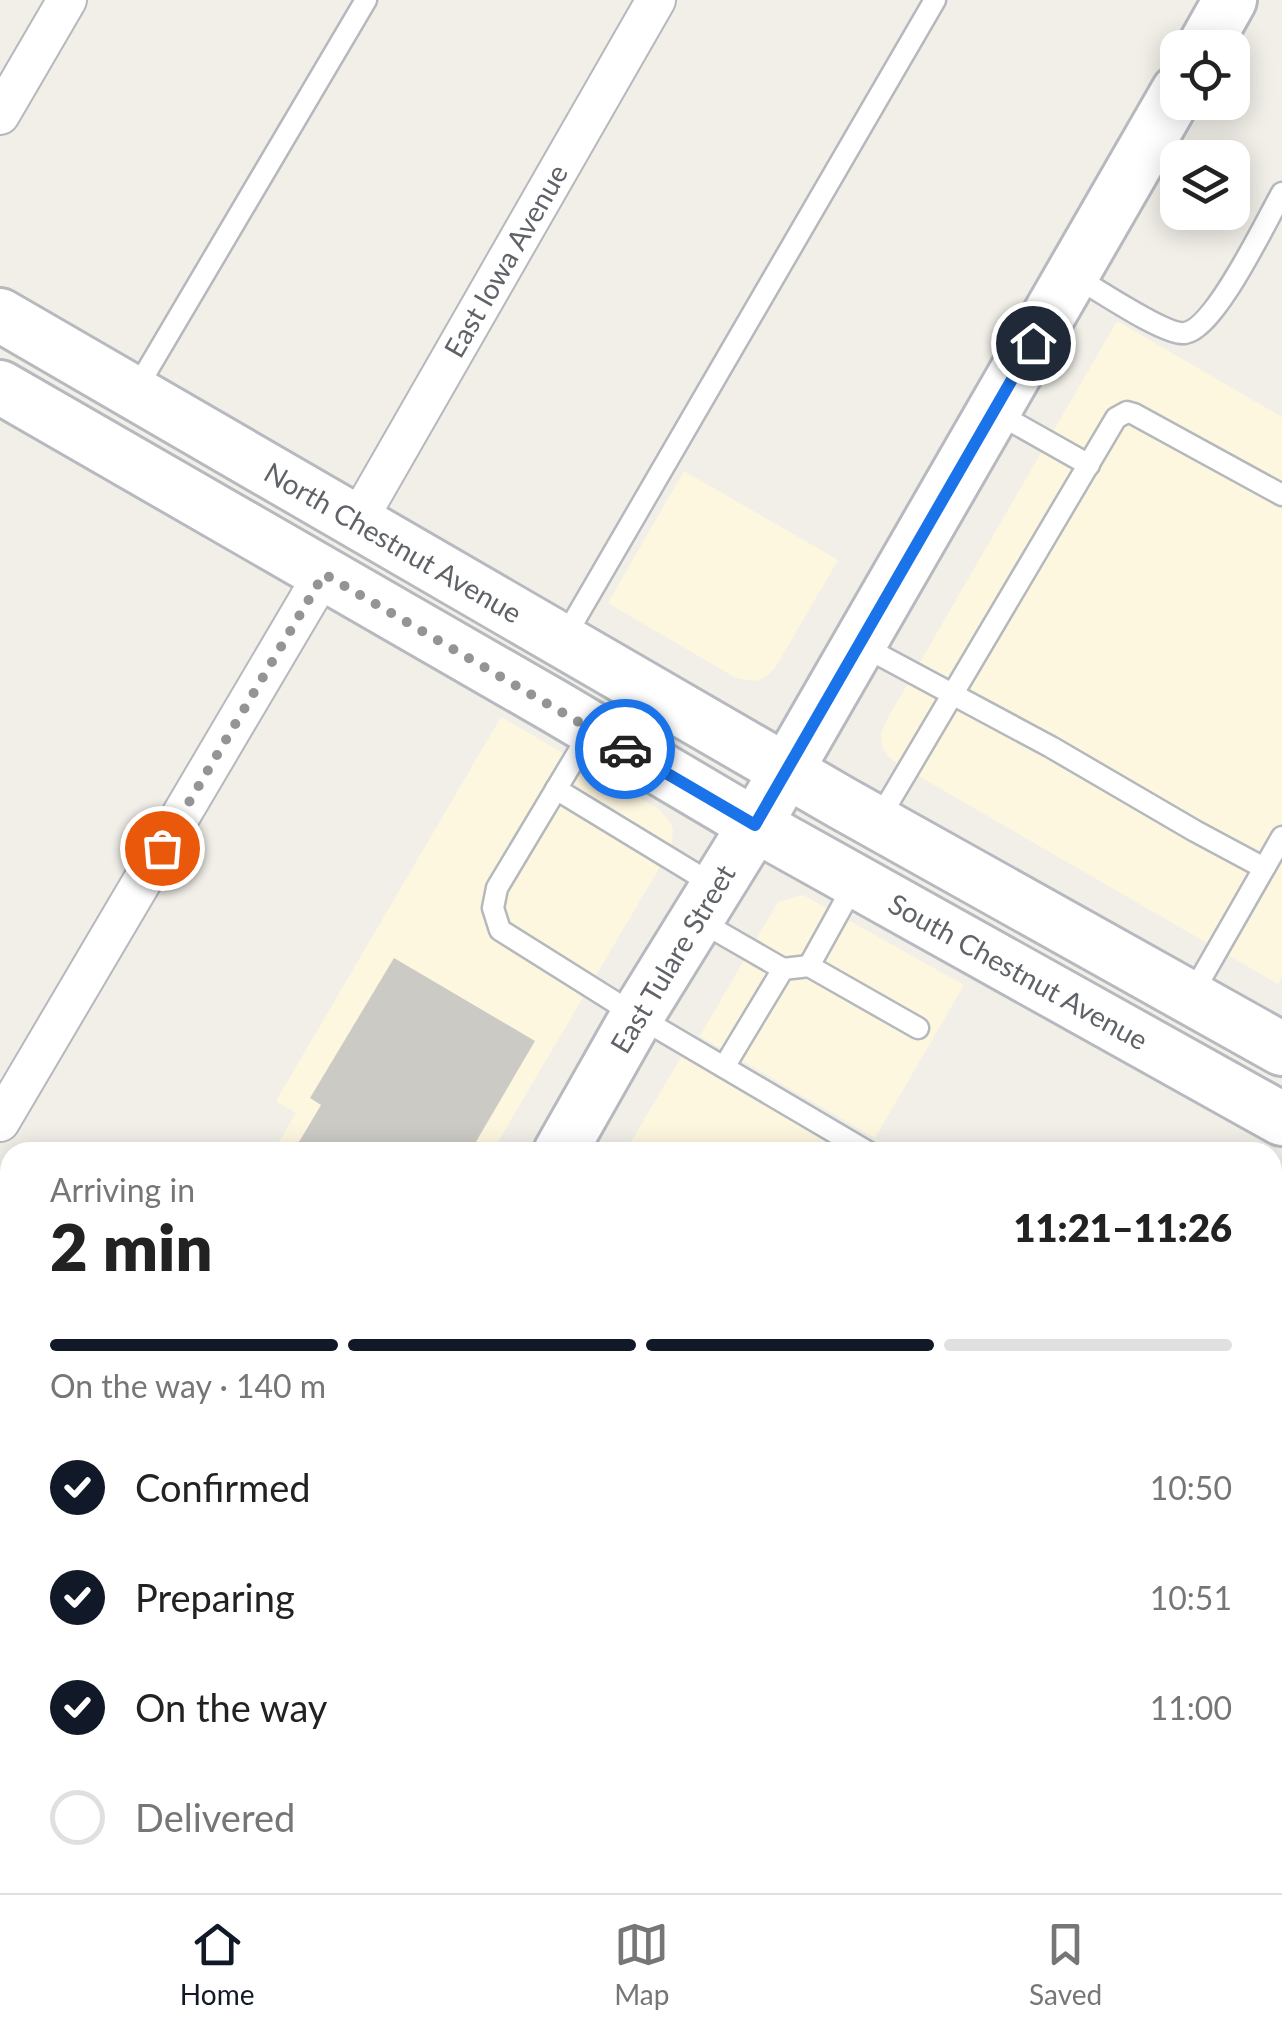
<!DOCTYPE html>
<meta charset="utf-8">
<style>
body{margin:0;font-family:Lato,sans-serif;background:#f6f6f6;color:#222;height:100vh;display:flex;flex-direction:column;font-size:38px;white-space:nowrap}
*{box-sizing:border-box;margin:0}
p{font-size:32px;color:#767676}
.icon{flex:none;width:55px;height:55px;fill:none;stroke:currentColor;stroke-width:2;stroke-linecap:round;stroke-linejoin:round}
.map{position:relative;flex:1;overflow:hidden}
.drawer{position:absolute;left:0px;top:1142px;width:1282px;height:752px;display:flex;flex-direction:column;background:#fff;border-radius:30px 30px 0 0;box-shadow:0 5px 25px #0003}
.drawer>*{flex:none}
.fabs{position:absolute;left:1160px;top:30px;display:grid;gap:20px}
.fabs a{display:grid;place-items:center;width:90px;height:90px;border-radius:20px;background:#fff;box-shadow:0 5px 25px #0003;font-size:50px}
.pin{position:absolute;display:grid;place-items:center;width:85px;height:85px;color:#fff;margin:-42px;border:5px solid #fff;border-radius:50%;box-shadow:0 2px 10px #0007}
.courier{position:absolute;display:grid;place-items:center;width:100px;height:100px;margin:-50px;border:8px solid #1a73e8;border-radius:50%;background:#fff;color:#222;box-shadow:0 2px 12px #0007}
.head em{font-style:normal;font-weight:800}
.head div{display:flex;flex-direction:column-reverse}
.head{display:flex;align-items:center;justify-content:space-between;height:170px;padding:0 50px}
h1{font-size:65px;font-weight:800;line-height:75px}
.bar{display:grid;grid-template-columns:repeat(4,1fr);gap:15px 10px;align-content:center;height:120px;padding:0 50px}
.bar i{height:12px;border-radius:8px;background:#e0e0e0}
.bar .on{background:#111827}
.bar p{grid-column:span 4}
ol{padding:0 50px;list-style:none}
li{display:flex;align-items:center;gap:30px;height:110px}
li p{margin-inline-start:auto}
li .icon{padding:10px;border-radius:50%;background:#111827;color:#fff;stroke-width:4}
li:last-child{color:#767676}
li i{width:55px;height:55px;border:5px solid #e0e0e0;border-radius:50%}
.dock{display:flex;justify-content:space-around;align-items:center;height:140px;border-top:2px solid #e0e0e0;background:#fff;font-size:28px;color:#767676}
.dock a{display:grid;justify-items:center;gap:5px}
.dock .on{color:#111827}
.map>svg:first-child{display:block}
.commercial{fill:#fef7e0}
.education{fill:#e1ded6}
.building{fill:#cccac5}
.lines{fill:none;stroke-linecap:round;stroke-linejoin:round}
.service-casing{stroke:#b5b8bc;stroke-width:25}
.minor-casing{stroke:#b5b8bc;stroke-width:42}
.secondary-casing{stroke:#b6babf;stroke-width:58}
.service{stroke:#fff;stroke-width:20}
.minor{stroke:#fff;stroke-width:38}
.secondary{stroke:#fff;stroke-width:52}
.done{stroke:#929495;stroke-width:10;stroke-dasharray:0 18}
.route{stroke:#1a73e8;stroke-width:12}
.labels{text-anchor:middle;stroke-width:8;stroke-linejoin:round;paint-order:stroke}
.street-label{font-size:28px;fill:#5f6368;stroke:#fff}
</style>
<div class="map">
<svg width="1282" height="1893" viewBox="0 0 1282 1893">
<rect width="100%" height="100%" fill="#f1efe8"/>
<g class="commercial">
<polygon points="1117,321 1282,417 1282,977 1278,984 896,763 888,756 882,746 881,735 885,723"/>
<polygon points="684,471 838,560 775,668 767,676 756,681 736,678 608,603"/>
<polygon points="501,717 659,809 671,823 673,831 671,848 492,1152 273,1152 296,1113 276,1101"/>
<polygon points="803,895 964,985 875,1138 700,1036 778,902"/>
<polygon points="683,1054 841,1146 837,1152 625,1152"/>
</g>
<polygon class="education" points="0,1791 10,1797 10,1885 67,1885 62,1893 0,1893"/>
<polygon class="building" points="394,958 535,1041 470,1152 293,1152 321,1105 310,1098"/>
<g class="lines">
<defs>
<g id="service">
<path d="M1074,276C1094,287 1165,336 1185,333C1215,329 1266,221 1282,193"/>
<polyline points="135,391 366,0"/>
<polyline points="995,412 1089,465"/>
<polyline points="563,640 935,0"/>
<polyline points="859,644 1051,747 1195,831 1264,868"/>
<polyline points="591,731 497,888 493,908 500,930 637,1016 868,1152"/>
<polyline points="556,789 717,887"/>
<polyline points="877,822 1116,418 1127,412 1134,414 1282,495"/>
<polyline points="698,920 783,969"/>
<polyline points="809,966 856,881"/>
<polyline points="1191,996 1282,837"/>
<polyline points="724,1067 783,969 809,966 918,1028"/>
<polyline points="1272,1388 1282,1393"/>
<polyline points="1113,1885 1127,1893"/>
</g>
<g id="minor">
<polyline points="0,115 67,0"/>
<polyline points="356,523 656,0"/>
<polyline points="0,1122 324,573"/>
<polyline points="0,1531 10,1537"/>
<polyline points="1272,1674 1282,1680"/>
<polyline points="685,1885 698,1893"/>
<polyline points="652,1893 657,1885"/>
</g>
<g id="secondary">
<polyline points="1203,48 1230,0"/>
<polyline points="0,315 842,803 1282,1049"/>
<polyline points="0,387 554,706 755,825 1282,1119"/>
<polyline points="560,1152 637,1016 755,825 1178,91"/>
<polyline points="127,1893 132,1885"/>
</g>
</defs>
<use href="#service" class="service-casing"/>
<use href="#minor" class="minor-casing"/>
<use href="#secondary" class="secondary-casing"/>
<use href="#service" class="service"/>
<use href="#minor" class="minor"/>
<use href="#secondary" class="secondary"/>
</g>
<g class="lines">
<polyline class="done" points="162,848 324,574 625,749"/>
<polyline class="route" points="625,749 755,825 1033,343"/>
</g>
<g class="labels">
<g class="street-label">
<text transform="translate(506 261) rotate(-60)" y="10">East Iowa Avenue</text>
<text transform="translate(393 543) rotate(30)" y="10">North Chestnut Avenue</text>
<text transform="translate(673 959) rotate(-59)" y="10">East Tulare Street</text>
<text transform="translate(1018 972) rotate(29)" y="10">South Chestnut Avenue</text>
</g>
</g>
</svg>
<div class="fabs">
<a><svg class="icon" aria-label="locate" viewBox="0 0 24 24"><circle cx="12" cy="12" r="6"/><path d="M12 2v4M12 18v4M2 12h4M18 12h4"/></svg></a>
<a><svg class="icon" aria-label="layers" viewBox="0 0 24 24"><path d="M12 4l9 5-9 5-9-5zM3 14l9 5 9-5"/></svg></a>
</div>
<div class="pin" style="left:162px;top:848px;background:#ea580c"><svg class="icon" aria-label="bag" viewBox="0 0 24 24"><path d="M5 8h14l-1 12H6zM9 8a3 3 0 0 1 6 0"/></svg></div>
<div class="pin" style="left:1033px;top:343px;background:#1f2937"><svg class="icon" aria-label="home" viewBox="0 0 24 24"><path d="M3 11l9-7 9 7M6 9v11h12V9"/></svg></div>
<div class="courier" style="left:625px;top:749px"><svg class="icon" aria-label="car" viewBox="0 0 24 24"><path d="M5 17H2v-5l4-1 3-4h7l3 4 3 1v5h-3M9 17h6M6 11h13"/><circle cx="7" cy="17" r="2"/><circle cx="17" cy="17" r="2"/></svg></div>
<section class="drawer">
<div class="head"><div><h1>2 min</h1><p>Arriving in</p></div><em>11:21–11:26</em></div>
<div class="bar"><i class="on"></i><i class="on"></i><i class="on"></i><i></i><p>On the way · 140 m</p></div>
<ol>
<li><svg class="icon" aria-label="check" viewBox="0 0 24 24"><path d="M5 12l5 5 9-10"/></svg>Confirmed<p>10:50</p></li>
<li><svg class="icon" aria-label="check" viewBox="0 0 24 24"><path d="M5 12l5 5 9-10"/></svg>Preparing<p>10:51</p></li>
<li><svg class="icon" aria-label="check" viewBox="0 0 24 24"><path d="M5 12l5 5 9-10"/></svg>On the way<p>11:00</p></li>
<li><i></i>Delivered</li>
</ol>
</section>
</div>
<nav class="dock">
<a class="on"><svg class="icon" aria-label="home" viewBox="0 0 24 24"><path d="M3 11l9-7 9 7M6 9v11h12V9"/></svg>Home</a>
<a><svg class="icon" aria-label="map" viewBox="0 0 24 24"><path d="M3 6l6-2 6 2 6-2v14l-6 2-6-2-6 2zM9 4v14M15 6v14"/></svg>Map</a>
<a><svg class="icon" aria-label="saved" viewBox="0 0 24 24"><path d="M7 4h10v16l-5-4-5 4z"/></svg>Saved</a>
</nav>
